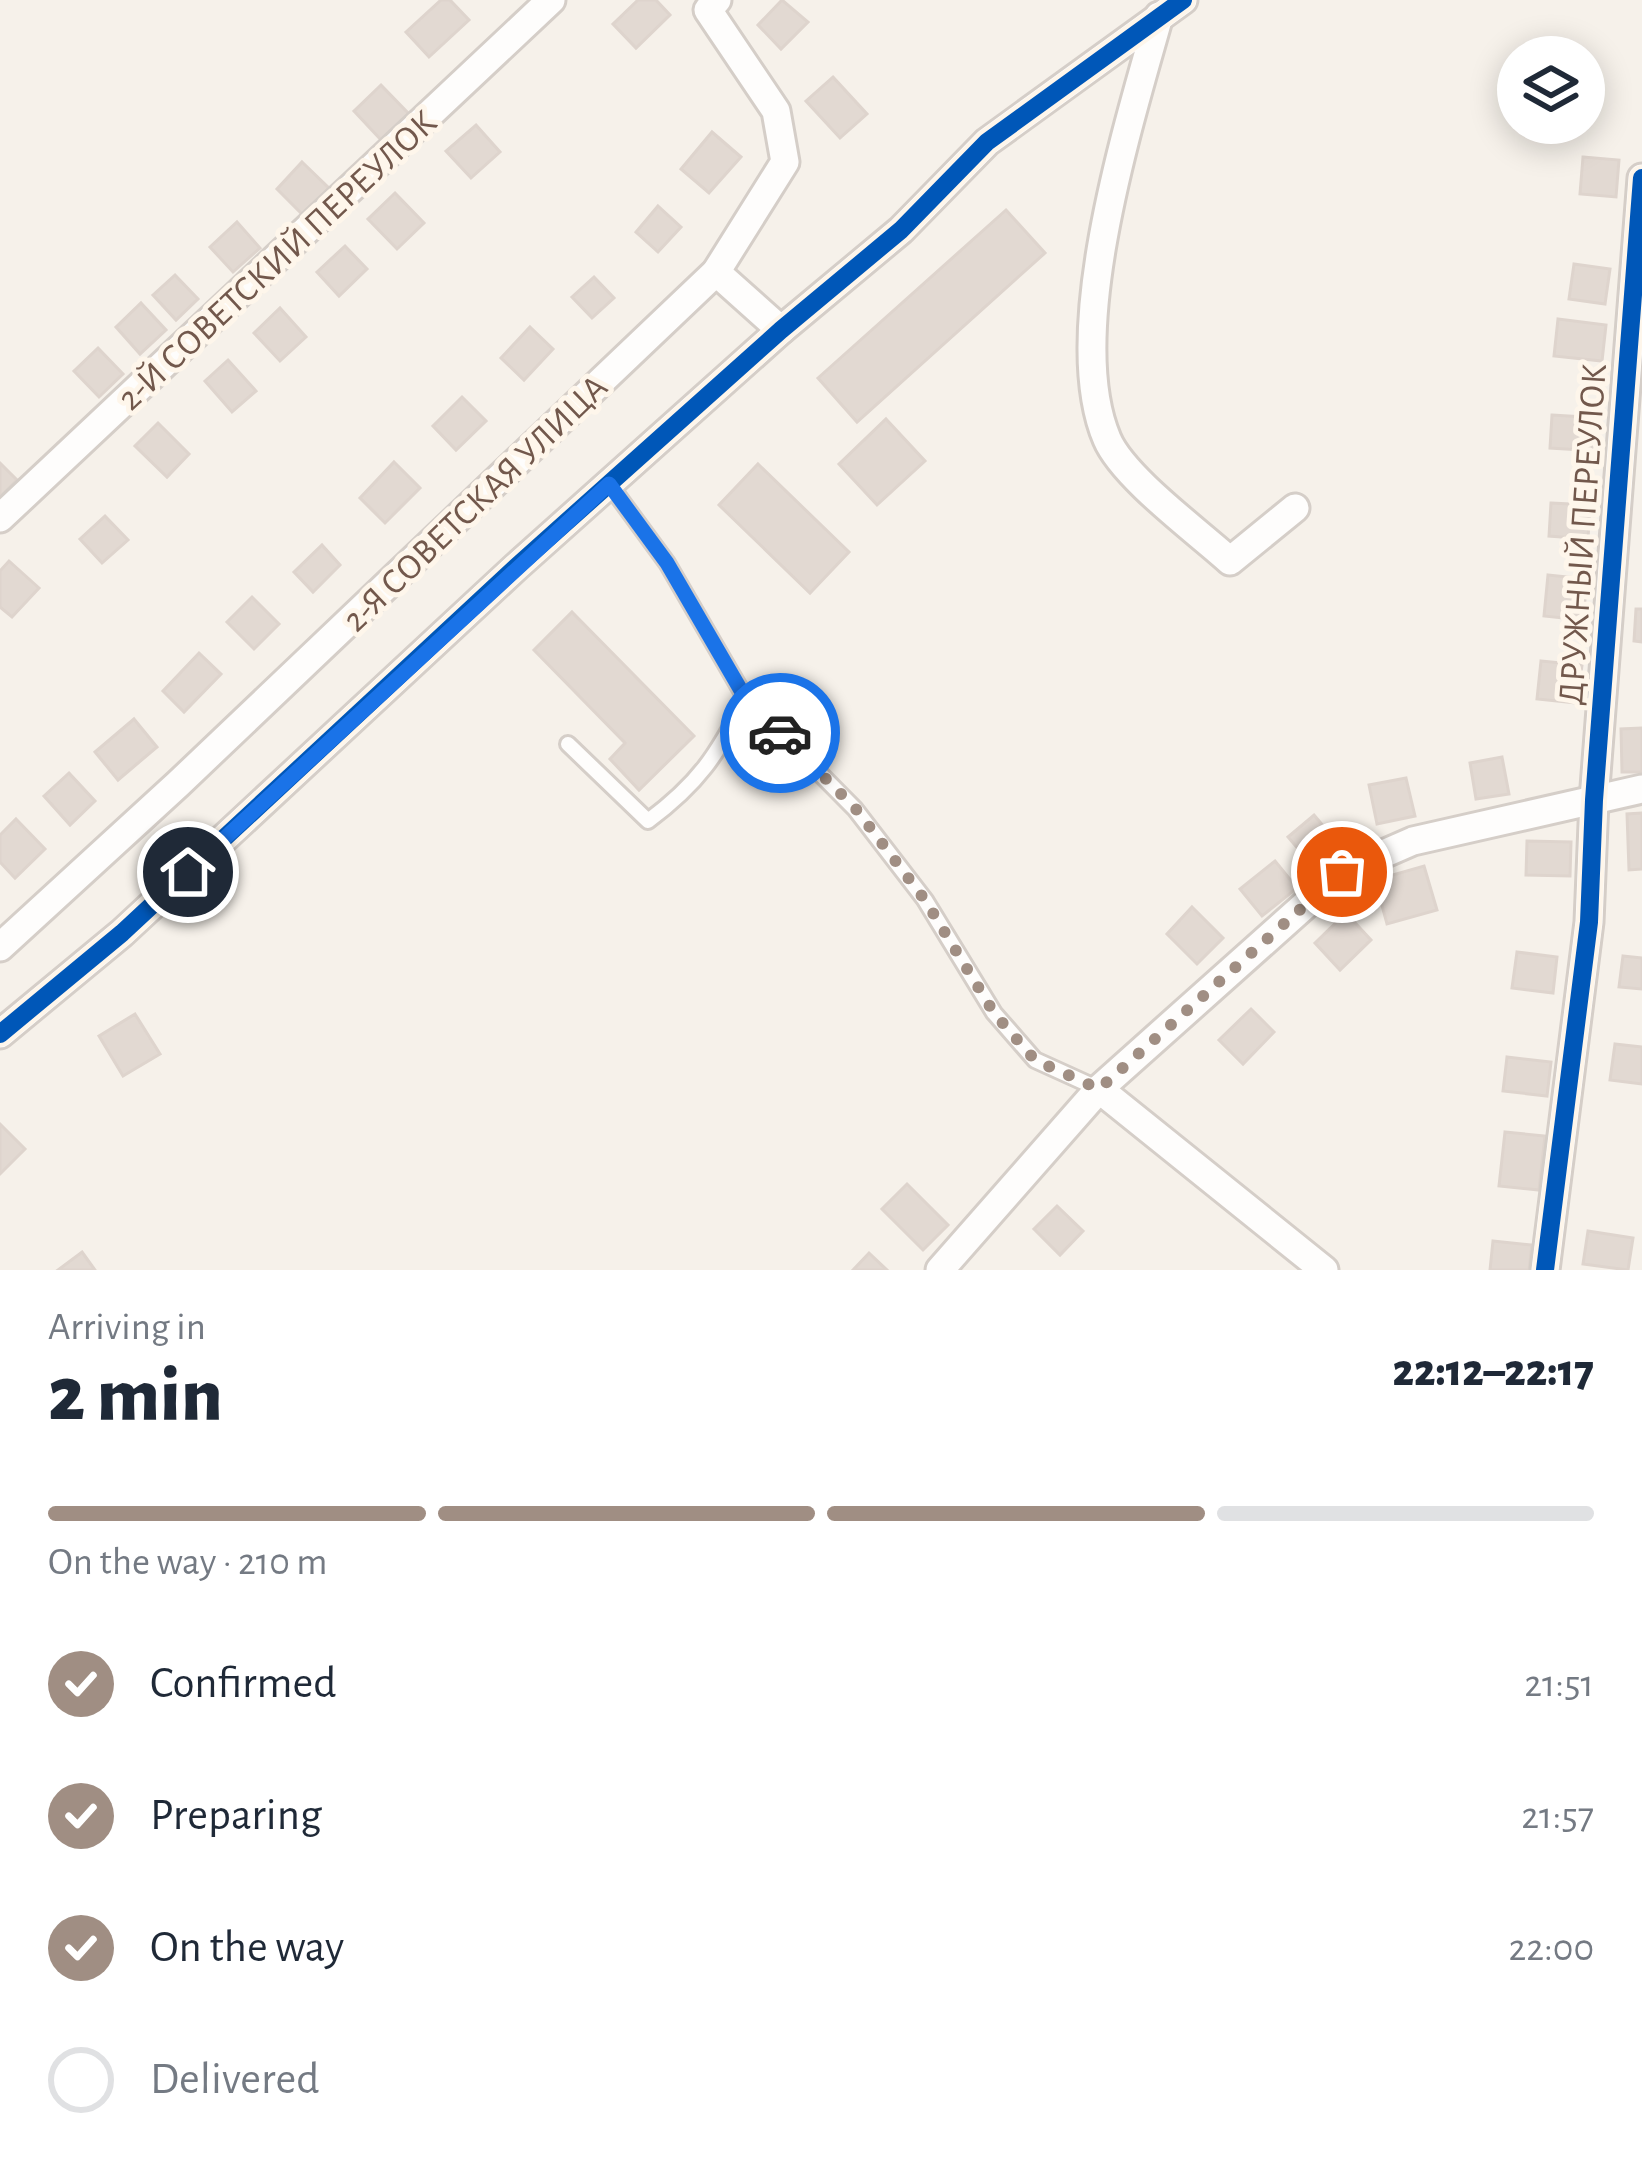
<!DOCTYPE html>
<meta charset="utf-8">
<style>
body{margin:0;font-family:"Alegreya Sans",sans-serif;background:#f6f6f7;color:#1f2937;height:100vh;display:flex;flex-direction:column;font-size:45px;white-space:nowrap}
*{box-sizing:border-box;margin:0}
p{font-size:39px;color:#747a83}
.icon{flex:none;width:66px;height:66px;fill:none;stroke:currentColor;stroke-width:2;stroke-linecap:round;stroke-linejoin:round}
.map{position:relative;height:1270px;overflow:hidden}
.sheet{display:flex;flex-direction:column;background:#fff;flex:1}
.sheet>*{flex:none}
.tools{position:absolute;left:1497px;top:36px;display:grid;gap:24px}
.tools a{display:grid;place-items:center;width:108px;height:108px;border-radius:50%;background:#fff;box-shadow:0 6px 30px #0003;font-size:60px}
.pin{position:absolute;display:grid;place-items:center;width:102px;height:102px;color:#fff;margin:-51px;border:6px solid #fff;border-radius:50%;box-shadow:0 3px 12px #0007}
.courier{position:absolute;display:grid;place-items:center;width:120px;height:120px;margin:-60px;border:9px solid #1a73e8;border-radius:50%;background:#fff;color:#222;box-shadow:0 3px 15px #0007}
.head em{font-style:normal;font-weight:800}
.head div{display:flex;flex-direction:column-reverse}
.head{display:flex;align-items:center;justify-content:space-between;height:204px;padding:0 48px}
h1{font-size:78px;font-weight:800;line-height:90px}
.bar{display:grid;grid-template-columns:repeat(4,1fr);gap:18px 12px;align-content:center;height:144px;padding:0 48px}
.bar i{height:15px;border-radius:9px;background:#e0e1e3}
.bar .on{background:#a08e83}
.bar p{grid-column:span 4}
ol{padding:0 48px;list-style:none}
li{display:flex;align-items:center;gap:36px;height:132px}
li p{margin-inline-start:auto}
li .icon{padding:12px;border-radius:50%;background:#a08e83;color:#fff;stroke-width:4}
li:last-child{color:#747a83}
li i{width:66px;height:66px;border:6px solid #e0e1e3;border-radius:50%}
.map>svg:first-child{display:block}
.building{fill:#e2d9d2;stroke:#ded4cd;stroke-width:3}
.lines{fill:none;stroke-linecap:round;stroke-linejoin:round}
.lane-casing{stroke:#d5cec8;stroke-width:20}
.street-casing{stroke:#d5cec8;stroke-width:33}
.lane{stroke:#fefdfc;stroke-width:14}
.street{stroke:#fefdfc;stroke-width:27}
.cycleway-casing{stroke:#fef6eb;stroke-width:26}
.cycleway{stroke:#0057b8;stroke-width:18}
.done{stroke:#a08e83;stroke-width:12;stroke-dasharray:0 21.6}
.route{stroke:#1a73e8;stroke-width:15}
.labels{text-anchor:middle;stroke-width:10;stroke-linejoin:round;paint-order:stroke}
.street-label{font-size:36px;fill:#72584c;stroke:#fef6eb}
</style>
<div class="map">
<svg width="1642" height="1270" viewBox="0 0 1642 1270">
<rect width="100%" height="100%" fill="#f6f1ea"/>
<g class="building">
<polygon points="441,0 450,0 469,20 429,57 406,32"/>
<polygon points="638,0 656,0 670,15 636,48 613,24"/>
<polygon points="782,0 808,22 781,49 758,25"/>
<polygon points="833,77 867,114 840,138 806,101"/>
<polygon points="381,85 409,114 381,140 354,111"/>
<polygon points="476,125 500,152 471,178 446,151"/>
<polygon points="712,132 741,157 709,193 681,169"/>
<polygon points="1583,157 1619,160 1616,197 1580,194"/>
<polygon points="302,162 329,188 303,215 277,189"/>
<polygon points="395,193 424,223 397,249 368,219"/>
<polygon points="658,206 681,227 658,252 636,232"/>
<polygon points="1006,210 1045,253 857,422 818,378"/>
<polygon points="237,222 260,248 233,272 210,247"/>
<polygon points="345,246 367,269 339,296 317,272"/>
<polygon points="1574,264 1610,269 1605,304 1569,299"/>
<polygon points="175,275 198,299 176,320 153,295"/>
<polygon points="594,277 614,298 592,318 572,297"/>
<polygon points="141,303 166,330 140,354 116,327"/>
<polygon points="280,308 306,337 280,361 254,333"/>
<polygon points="1558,319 1606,325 1602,361 1554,356"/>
<polygon points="530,327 553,349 524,380 501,358"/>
<polygon points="98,348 123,374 99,397 74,371"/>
<polygon points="228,360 256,391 232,412 205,381"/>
<polygon points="462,397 486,421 456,450 433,426"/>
<polygon points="1552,415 1600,418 1598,451 1550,448"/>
<polygon points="886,419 925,461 877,505 839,464"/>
<polygon points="158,423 189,454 167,477 135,446"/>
<polygon points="394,462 420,488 385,523 360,498"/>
<polygon points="0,463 17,480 0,497"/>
<polygon points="758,464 849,552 810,593 719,505"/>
<polygon points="1551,503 1590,505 1588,539 1549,536"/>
<polygon points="105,516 128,540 102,563 80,539"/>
<polygon points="322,545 340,565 313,592 294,572"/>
<polygon points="9,561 39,588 12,617 0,607 0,571"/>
<polygon points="1548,575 1587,579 1583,620 1544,616"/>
<polygon points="252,597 279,624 254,649 227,622"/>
<polygon points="1636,609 1642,609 1642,642 1634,641"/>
<polygon points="572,612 694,736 639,790 610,759 625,743 534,650"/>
<polygon points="199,653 221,674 184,712 163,691"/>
<polygon points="1541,661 1582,665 1577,703 1537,699"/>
<polygon points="134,719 157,747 118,780 95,752"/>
<polygon points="1642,728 1642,772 1622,772 1621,729"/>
<polygon points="1502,757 1509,794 1476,799 1470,763"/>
<polygon points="69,773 95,801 70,825 44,796"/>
<polygon points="1406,778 1415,816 1377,824 1369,785"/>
<polygon points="1642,813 1642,869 1629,870 1627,814"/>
<polygon points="1314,815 1341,847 1315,869 1288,837"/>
<polygon points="16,819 45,849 15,878 0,862 0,835"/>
<polygon points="1527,841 1571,842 1570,876 1526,875"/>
<polygon points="1275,861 1297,888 1262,916 1240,889"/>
<polygon points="1424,866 1437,910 1387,924 1375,880"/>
<polygon points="1192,907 1223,938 1197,964 1167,934"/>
<polygon points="1346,913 1371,940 1340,970 1315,943"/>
<polygon points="1517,952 1557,957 1553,993 1512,988"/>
<polygon points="1623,956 1642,958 1642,989 1619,987"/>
<polygon points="1251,1009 1274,1032 1243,1064 1219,1040"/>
<polygon points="135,1014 160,1054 123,1076 99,1036"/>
<polygon points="1615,1044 1642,1047 1642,1084 1610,1080"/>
<polygon points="1507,1057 1551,1062 1547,1096 1503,1091"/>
<polygon points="0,1124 25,1149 0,1174"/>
<polygon points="1505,1132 1545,1136 1539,1190 1499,1186"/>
<polygon points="907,1184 948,1225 923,1250 882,1209"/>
<polygon points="1057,1206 1083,1231 1060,1255 1034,1229"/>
<polygon points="1588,1231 1633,1238 1628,1270 1583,1264"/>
<polygon points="1493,1241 1532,1245 1529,1270 1490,1270"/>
<polygon points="82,1252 95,1270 58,1270"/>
<polygon points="869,1253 887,1270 853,1270"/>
</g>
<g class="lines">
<defs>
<g id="lane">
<polyline points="609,484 667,563 746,699 855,809 925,900 994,1013 1035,1060 1099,1089"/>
<path d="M568,744L648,821C699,783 717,755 746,699"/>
</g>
<g id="street">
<path d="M1159,16C1129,123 1062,334 1107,439C1123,477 1197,531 1230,561L1295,508"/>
<polyline points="716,272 781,330"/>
<polyline points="0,518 551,0"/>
<polyline points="0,947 178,784 716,272 785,162 776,111 708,10 717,0"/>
<polyline points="0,1034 122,933 516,567 781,330 901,230 987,142 1183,0"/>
<polyline points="1099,1089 1324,1270"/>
<polyline points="940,1270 1099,1089 1342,872 1413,841 1642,789"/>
<polyline points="1545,1270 1589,922 1594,800 1642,178"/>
</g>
</defs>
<use href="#lane" class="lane-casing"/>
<use href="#street" class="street-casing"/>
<use href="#lane" class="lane"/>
<use href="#street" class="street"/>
<defs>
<g id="cycleway">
<polyline points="0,1034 122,933 516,567 781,330 901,230 987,142 1183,0"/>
<polyline points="1545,1270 1589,922 1594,800 1642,178"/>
</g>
</defs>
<use href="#cycleway" class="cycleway-casing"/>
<use href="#cycleway" class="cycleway"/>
</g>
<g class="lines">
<polyline class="done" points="780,733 856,809 925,900 994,1013 1035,1060 1099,1089 1342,872"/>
<polyline class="route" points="188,872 609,484 667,563 746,699 780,733"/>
</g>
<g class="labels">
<g class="street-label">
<text transform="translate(276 259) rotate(-43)" y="13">2-Й СОВЕТСКИЙ ПЕРЕУЛОК</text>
<text transform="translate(474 502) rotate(-44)" y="13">2-Я СОВЕТСКАЯ УЛИЦА</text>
<text transform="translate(1581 534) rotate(-86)" y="13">ДРУЖНЫЙ ПЕРЕУЛОК</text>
</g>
</g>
</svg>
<div class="tools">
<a><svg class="icon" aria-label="layers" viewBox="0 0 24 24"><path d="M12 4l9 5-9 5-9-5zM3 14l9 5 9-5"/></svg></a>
</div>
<div class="pin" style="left:1342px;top:872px;background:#ea580c"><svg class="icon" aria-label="bag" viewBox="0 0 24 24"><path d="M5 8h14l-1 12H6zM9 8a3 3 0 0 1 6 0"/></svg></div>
<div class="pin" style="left:188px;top:872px;background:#1f2937"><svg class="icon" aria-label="home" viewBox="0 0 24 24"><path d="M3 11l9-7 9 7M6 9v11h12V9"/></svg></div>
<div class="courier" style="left:780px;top:733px"><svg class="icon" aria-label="car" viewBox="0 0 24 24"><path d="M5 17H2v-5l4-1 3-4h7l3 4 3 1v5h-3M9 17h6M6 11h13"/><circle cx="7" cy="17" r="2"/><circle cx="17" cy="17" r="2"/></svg></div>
</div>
<section class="sheet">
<div class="head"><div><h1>2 min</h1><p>Arriving in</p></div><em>22:12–22:17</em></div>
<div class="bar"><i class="on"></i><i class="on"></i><i class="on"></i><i></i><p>On the way · 210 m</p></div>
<ol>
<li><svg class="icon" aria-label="check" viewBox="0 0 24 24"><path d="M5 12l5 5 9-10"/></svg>Confirmed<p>21:51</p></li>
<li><svg class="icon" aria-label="check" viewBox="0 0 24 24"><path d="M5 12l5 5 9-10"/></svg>Preparing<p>21:57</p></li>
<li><svg class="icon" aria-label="check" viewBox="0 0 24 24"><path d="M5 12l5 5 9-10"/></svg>On the way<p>22:00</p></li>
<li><i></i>Delivered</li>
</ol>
</section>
